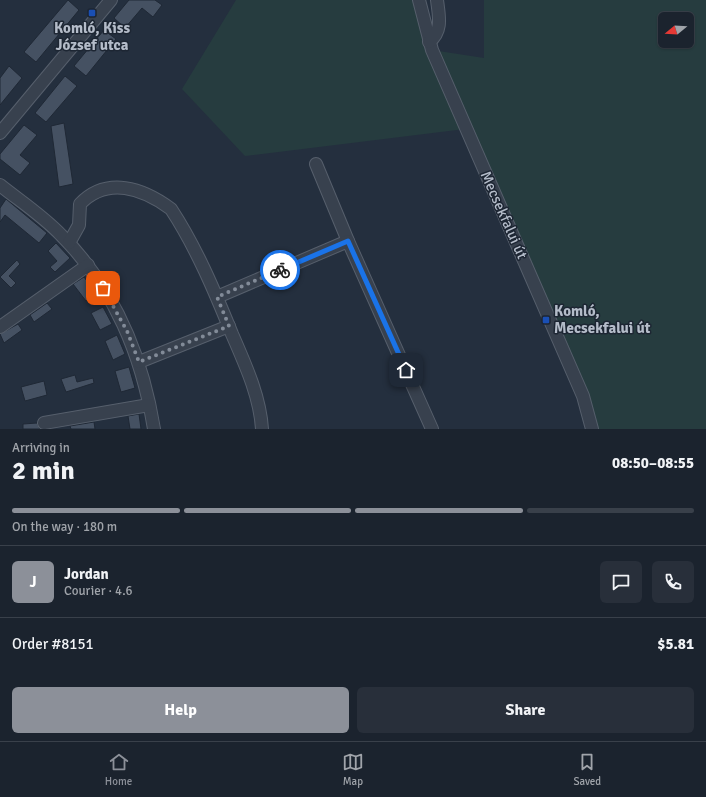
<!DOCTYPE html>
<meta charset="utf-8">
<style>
body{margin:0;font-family:Signika,sans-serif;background:#282f3a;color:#f1f3f6;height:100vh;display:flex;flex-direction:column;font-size:15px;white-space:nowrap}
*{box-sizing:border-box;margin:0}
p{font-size:13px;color:#a0a4aa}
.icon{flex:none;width:22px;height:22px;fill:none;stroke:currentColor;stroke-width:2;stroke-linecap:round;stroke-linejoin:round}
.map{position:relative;height:429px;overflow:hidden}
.panel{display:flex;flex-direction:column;background:#1b232e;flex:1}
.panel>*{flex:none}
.needle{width:26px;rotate:252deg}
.fabs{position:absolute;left:658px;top:12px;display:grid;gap:8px}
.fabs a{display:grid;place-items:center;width:36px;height:36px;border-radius:6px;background:#1b232e;box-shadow:0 1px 3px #0004,0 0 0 1px #39404a;font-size:20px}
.pin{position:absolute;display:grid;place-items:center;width:34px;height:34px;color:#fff;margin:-17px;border-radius:8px;box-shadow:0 2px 6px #0006}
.courier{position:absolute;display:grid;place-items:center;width:40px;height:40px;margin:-20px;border:3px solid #1a73e8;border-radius:50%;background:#fff;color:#222;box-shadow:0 1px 5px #0007}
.overview em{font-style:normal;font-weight:800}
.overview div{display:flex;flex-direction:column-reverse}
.overview{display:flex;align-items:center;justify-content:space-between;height:68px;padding:0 12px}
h1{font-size:26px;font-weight:800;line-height:30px}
.bar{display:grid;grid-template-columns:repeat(4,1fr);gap:6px 4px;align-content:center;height:48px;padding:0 12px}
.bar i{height:5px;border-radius:3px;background:#39404a}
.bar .current{background:#8c9099}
.bar p{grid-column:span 4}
.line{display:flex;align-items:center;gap:10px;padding:0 12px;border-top:1px solid #39404a}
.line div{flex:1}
.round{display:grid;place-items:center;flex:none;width:42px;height:42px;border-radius:6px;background:#282f3a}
.action{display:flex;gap:8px;margin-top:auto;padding:8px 12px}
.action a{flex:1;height:46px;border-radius:6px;background:#8c9099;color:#fff;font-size:16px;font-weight:800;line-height:46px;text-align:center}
.action a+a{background:#282f3a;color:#f1f3f6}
.tabs{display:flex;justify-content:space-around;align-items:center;height:56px;border-top:1px solid #39404a;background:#1b232e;font-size:11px;color:#a0a4aa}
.tabs a{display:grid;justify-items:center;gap:2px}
.tabs .current{color:#8c9099}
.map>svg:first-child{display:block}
.green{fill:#263c3f;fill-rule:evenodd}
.building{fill:#455162;stroke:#1f2835}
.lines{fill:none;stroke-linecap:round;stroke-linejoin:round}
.minor-casing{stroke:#565f6c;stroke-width:14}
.minor{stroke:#38414e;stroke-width:12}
.done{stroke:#828b98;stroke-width:4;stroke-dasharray:0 7.2}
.route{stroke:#1a73e8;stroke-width:5}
.transit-dot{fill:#1a4fb4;stroke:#1d2633;stroke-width:1.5}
.labels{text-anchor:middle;stroke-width:3;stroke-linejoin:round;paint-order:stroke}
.poi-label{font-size:15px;font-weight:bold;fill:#b4bcc9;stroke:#1d2633}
.street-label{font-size:15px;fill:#b4bcc9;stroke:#1d2633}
</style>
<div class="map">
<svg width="706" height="429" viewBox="0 0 706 429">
<rect width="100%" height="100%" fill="#242f3e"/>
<path class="green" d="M236,0H419L432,50L484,58V0H706V429H592L465,129L245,156L182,89ZM665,19H687V41H665Z"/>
<g class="building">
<polygon points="68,0 79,10 36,62 24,52"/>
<polygon points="129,0 155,0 162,5 153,17 142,8 125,28 114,18"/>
<polygon points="104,30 116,39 86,76 74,66"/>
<polygon points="9,66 22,78 0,105 0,78"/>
<polygon points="65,76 77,86 46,122 35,113"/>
<polygon points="64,123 73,184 59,187 51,126"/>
<polygon points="24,125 37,135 20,155 30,163 20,175 0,159 0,154"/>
<polygon points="6,199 47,233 39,243 5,215 0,222 0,208"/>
<polygon points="56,243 70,258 55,272 50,267 57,261 48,251"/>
<polygon points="17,260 20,264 9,276 16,283 11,288 0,277"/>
<polygon points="84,277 96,293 86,301 73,284"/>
<polygon points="47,303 52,309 34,322 30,315"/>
<polygon points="103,307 112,324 100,330 91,313"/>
<polygon points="18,324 22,330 4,343 0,334"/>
<polygon points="117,335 125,354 113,360 105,341"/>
<polygon points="129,367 135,388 121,392 115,371"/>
<polygon points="75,375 77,382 93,378 94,383 66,392 61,379"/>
<polygon points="44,381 47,395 25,401 21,387"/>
<polygon points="139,414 141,429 130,429 128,416"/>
<polygon points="94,422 95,429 71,429 70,426"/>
<polygon points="37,423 40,429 23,429 23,424"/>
</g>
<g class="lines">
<defs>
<g id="minor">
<polyline points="419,0 432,50 583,396 592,429"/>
<path d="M429,42C443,31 439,16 437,0"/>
<polyline points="0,133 111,0"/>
<polyline points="316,164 348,241 432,429"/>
<path d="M0,185C20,201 43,216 61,235C115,289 142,355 154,429"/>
<path d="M69,243L79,225L80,204C107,176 143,188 171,209C196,247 215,292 232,334C245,364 260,396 262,429"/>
<polyline points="217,297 348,241"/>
<polyline points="0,327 88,265"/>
<polyline points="139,362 229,326"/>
<polyline points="44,423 149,405"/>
</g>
</defs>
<use href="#minor" class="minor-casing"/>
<use href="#minor" class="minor"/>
</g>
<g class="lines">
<polyline class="done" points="103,288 127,331 139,362 229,326 217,297 280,270"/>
<polyline class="route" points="280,270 348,241 406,370"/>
</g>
<g class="transit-dot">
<rect x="88" y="9" width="8" height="8" rx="2"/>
<rect x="542" y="316" width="8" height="8" rx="2"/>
</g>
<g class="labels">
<g class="poi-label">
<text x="92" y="33">Komló, Kiss<tspan x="92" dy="17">József utca</tspan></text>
<text x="554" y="316" text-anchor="start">Komló,<tspan x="554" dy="17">Mecsekfalui út</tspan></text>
</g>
<g class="street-label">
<text transform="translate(504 215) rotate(66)" y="5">Mecsekfalui út</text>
</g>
</g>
</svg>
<div class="fabs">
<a><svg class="needle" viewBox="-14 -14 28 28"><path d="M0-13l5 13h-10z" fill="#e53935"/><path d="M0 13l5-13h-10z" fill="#a0a4aa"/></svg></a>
</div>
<div class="pin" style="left:103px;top:288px;background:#ea580c"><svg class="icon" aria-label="bag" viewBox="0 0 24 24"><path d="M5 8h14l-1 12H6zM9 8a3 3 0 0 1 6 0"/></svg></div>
<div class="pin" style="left:406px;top:370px;background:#1f2937"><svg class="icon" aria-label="home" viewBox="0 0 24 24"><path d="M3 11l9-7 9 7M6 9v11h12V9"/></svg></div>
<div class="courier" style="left:280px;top:270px"><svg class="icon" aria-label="bike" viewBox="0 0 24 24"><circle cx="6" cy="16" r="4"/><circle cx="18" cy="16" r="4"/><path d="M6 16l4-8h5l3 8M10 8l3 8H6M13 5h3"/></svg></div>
</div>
<section class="panel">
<div class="overview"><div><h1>2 min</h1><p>Arriving in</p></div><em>08:50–08:55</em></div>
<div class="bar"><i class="current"></i><i class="current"></i><i class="current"></i><i></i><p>On the way · 180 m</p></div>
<div class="line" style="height:72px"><b class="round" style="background:#8c9099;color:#fff">J</b><div><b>Jordan</b><p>Courier · 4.6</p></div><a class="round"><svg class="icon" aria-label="chat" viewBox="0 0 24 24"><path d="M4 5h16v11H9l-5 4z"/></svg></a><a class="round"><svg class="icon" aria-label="phone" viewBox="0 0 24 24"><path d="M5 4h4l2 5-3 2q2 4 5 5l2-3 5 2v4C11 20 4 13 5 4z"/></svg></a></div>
<div class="line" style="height:52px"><div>Order #8151</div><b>$5.81</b></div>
<div class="action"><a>Help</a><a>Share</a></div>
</section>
<nav class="tabs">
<a class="current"><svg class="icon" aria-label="home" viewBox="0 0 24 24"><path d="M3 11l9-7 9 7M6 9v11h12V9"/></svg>Home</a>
<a><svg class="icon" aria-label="map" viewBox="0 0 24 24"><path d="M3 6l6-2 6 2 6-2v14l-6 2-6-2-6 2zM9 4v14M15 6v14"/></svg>Map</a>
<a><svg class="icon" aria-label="saved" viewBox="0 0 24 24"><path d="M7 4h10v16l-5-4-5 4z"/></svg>Saved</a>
</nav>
